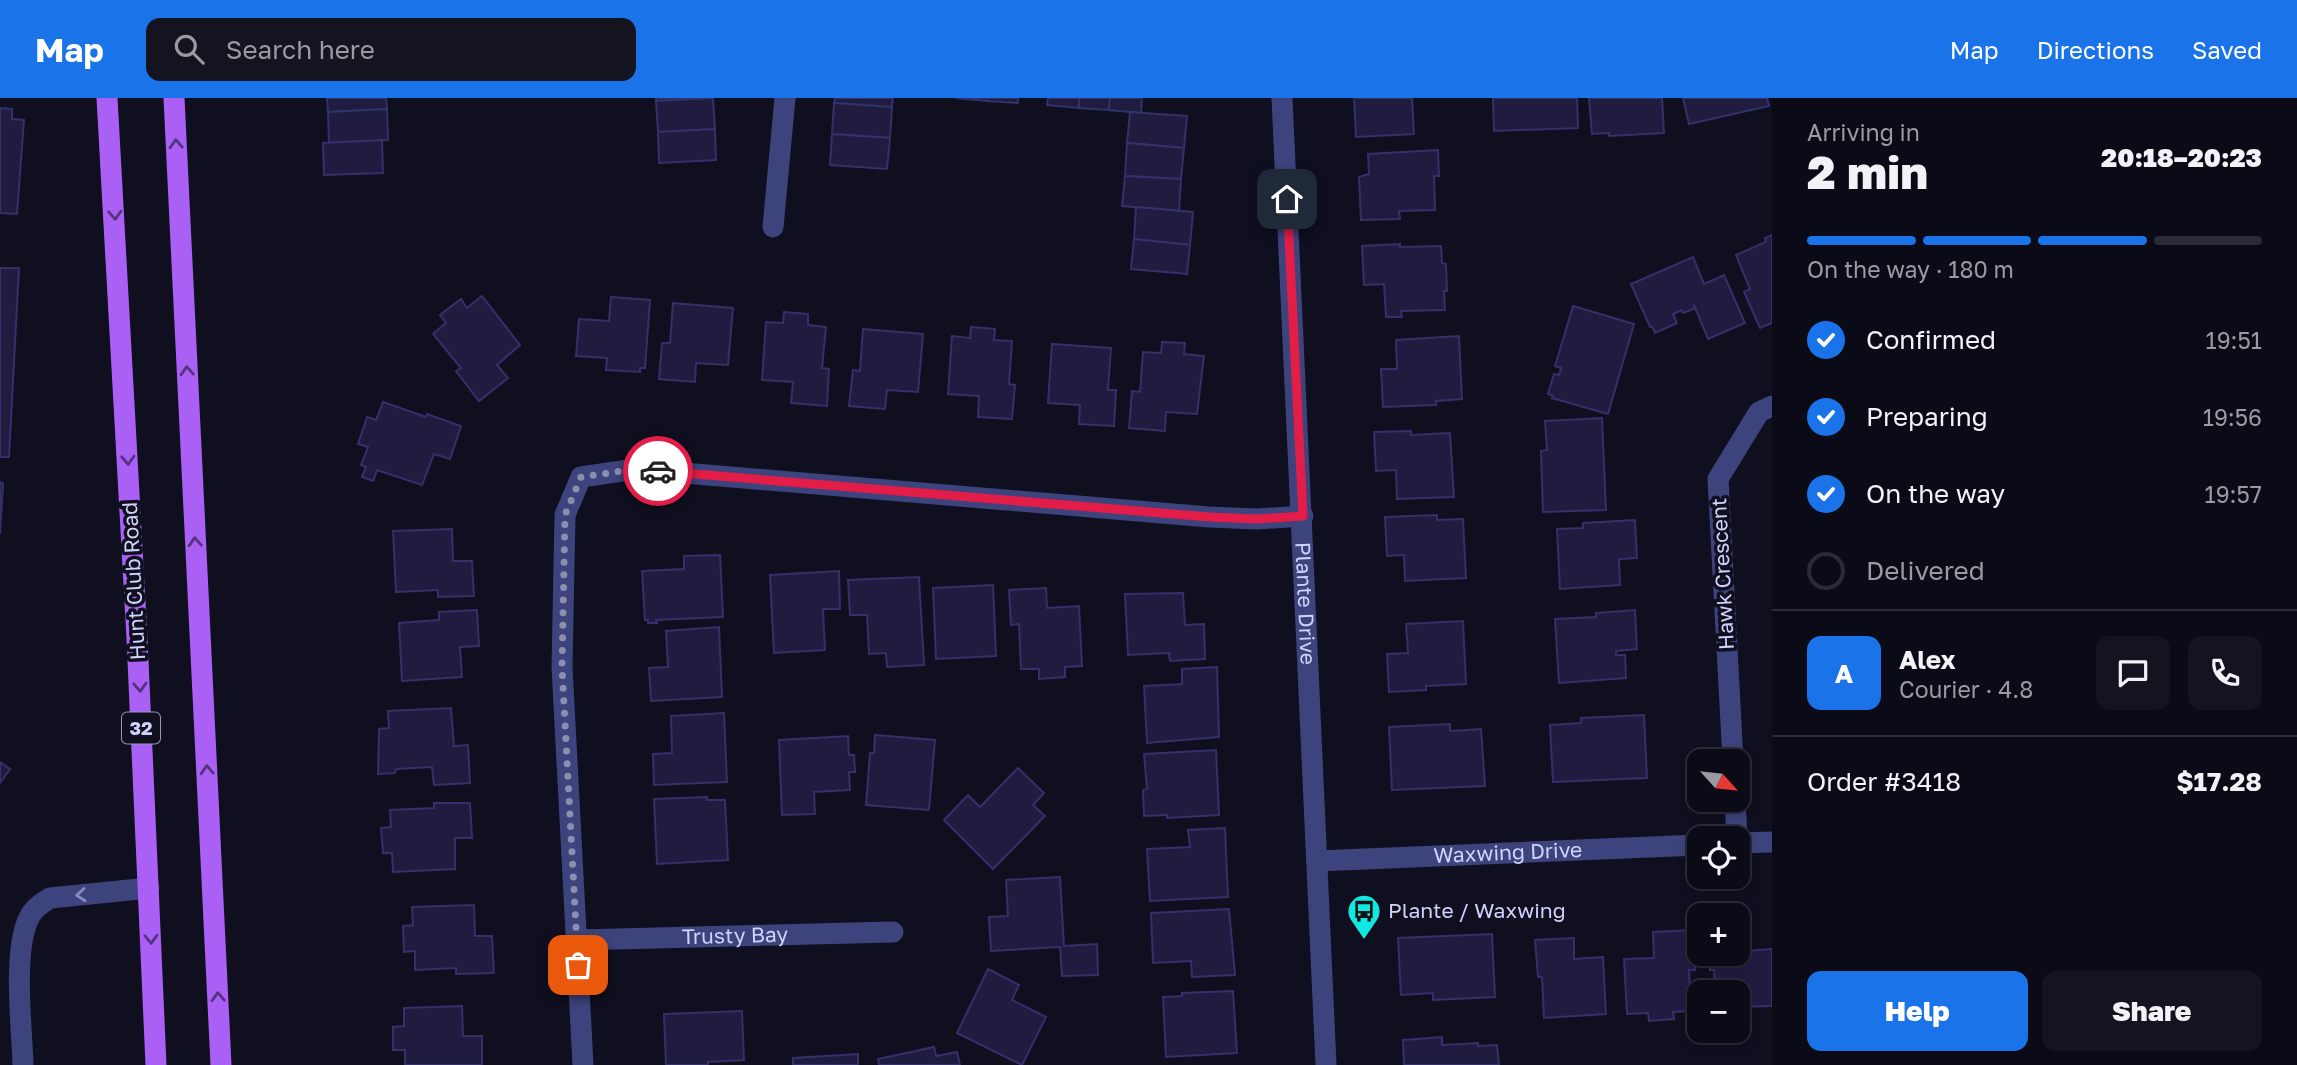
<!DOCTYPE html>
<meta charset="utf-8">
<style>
body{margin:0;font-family:"Golos Text",sans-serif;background:#141421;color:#f1f3f6;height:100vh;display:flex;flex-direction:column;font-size:26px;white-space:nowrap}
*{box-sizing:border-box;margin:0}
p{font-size:23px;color:#9a9ba2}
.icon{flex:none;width:38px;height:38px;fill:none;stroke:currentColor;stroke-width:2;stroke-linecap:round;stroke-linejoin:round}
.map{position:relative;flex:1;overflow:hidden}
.details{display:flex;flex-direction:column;background:#0b0b18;width:525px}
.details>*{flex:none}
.needle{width:46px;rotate:117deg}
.buttons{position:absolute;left:1687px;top:651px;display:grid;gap:14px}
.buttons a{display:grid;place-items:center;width:63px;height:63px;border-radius:14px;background:#0b0b18;box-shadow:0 4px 10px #0003,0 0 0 2px #2b2b37;font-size:35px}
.pin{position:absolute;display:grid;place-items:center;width:60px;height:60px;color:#fff;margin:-30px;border-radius:14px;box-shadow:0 4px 10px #0006}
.courier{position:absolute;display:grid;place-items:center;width:70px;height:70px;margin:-35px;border:5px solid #e11d48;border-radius:50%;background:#fff;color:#222;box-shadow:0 2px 9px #0007}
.overview em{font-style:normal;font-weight:800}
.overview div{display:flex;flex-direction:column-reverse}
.overview{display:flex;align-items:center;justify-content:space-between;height:119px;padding:0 35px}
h1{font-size:46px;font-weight:800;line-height:52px}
.bar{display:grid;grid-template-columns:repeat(4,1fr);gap:10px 7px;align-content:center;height:84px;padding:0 35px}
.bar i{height:9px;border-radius:5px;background:#2b2b37}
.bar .on{background:#1a73e8}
.bar p{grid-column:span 4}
.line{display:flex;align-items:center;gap:18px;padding:0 35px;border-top:2px solid #2b2b37}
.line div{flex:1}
.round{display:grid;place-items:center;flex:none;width:74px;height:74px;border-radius:14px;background:#141421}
ol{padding:0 35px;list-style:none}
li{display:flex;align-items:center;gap:21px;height:77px}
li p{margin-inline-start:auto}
li .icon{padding:7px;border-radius:50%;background:#1a73e8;color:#fff;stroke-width:4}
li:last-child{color:#9a9ba2}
li i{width:38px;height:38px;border:4px solid #2b2b37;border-radius:50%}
.button{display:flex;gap:14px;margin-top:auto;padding:14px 35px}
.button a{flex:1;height:80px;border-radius:14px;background:#1a73e8;color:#fff;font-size:28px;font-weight:800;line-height:80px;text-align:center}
.button a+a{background:#141421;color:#f1f3f6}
header{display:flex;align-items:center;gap:42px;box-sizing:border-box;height:98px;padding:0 35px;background:#1a73e8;color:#fff}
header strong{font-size:33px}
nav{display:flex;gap:38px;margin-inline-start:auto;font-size:24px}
.search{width:490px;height:63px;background:#141421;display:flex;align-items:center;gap:18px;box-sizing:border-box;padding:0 24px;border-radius:14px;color:#9a9ba2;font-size:26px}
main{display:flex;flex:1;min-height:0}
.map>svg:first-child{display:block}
.building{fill:#1f1c40;stroke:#34306a;stroke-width:2}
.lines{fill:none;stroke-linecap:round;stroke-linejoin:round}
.minor{stroke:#3d437c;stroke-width:21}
.major{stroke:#aa60f4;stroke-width:21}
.oneway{stroke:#55337f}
.oneway2{stroke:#878abc}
.done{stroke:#8d8eaf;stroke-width:7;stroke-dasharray:0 12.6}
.route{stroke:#e11d48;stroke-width:9}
.labels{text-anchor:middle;stroke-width:7;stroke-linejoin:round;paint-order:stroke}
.shield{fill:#0f0f20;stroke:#9798ba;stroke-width:2}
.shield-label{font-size:19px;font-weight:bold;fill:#d1d2fc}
.street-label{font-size:21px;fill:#d1d2fc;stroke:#0f0f20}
.poi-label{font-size:21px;fill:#d1d2fc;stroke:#0f0f20;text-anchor:start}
</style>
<header>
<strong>Map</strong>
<div class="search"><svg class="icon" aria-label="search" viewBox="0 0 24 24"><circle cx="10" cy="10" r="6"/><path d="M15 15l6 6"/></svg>Search here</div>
<nav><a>Map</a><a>Directions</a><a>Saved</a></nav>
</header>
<main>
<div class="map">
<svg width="1772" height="967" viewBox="0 0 1772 967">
<rect width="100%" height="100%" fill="#0f0f20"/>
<g class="building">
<polygon points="327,0 386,0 387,11 328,14"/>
<polygon points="656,0 702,0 656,3"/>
<polygon points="713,0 715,31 658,34 656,3"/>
<polygon points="835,0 893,0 892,9 834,5"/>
<polygon points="955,0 987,0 987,3"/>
<polygon points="987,0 1018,0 1018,5 987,3"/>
<polygon points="1048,0 1079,0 1079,10 1047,7"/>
<polygon points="1079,0 1110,0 1109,12 1079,10"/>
<polygon points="1110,0 1142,0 1141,15 1109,12"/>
<polygon points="1354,0 1412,0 1414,36 1356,39"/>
<polygon points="1493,0 1577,0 1578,30 1494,33"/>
<polygon points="1589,0 1662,0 1664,35 1609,38 1609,35 1592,36"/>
<polygon points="1683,0 1767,0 1769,8 1689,26"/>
<polygon points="834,5 892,9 890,40 832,36"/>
<polygon points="0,10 12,11 12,21 24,22 17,116 0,115"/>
<polygon points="387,11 388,42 329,45 328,14"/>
<polygon points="1130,14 1187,18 1184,50 1127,45"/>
<polygon points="715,31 716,62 659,65 658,34"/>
<polygon points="832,36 890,40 887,71 830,67"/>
<polygon points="382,42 383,75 324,77 323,45"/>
<polygon points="1127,45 1184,50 1181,81 1125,78"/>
<polygon points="1438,52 1439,78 1434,78 1435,112 1399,113 1400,121 1361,122 1359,79 1369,76 1368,56"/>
<polygon points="1125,78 1181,81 1179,113 1122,108"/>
<polygon points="1136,109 1193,114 1190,147 1134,141"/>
<polygon points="1772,137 1772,225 1760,230 1744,194 1750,191 1736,157 1766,144 1765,140"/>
<polygon points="1134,141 1190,147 1187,176 1131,171"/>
<polygon points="1400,146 1400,149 1441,148 1442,165 1446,166 1447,193 1444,193 1445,212 1401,213 1402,219 1386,219 1384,186 1364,187 1362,148"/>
<polygon points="1693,159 1704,186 1724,177 1745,225 1708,241 1694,207 1694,211 1683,215 1682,212 1673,216 1677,225 1655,235 1652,228 1650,229 1631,186"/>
<polygon points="0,170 19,170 9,359 0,359"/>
<polygon points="482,198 520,247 497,267 508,280 479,303 456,273 461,270 433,236 446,225 440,217 461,201 467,210"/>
<polygon points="611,199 650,202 645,270 640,270 640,274 606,272 607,260 576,258 579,221 609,223"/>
<polygon points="673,205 733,210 728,267 696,265 695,284 659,281 662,245 670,245"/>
<polygon points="1573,208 1634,226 1608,316 1552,300 1553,298 1548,296 1554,276 1559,277 1561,270 1555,268"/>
<polygon points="784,214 808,216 808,227 826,229 822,270 829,271 827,308 791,305 793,284 762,282 766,224 783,225"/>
<polygon points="971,229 995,231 994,242 1012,243 1009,286 1015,287 1012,321 978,319 979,298 948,296 952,238 970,240"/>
<polygon points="863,231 923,236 918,294 887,292 885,311 849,308 853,272 860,273"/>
<polygon points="1459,238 1462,301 1436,303 1436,307 1383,309 1381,271 1397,271 1396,242"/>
<polygon points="1162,244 1185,245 1184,256 1204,258 1197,316 1166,314 1165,333 1129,330 1132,293 1140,294 1143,254 1161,255"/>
<polygon points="1052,246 1111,250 1108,292 1116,292 1114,328 1079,326 1080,307 1048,305"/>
<polygon points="383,304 426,319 427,316 461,328 450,361 434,356 422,387 377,372 373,383 362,379 366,369 361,367 368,349 358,346 367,319 376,322"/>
<polygon points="1602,320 1606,412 1543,414 1541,353 1547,352 1545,323"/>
<polygon points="1411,333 1411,337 1450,335 1454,399 1397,401 1396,372 1376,373 1374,334"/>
<polygon points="0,384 3,385 0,436"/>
<polygon points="1437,417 1437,422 1463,421 1466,480 1405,483 1404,457 1387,458 1385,419"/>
<polygon points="1635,422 1637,460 1619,461 1620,487 1560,491 1557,431 1583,430 1583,425"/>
<polygon points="452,431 453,463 472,463 474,498 438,499 438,492 396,494 393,433"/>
<polygon points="720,457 723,519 656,522 657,525 648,525 648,522 645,522 642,473 684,471 684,458"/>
<polygon points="839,473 840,511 823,511 825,552 774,555 770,477"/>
<polygon points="919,479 924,567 887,569 886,555 869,556 867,517 850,517 848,482"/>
<polygon points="993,487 996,558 936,561 933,490"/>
<polygon points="1046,490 1047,510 1079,508 1082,568 1065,569 1065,579 1039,581 1039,571 1021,571 1019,526 1011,527 1009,492"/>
<polygon points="1183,495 1185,527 1204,526 1205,561 1170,563 1169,555 1128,557 1125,496"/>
<polygon points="477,512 479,548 460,549 462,579 402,583 399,525 439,522 439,514"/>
<polygon points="1635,512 1637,551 1616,553 1616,557 1625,557 1626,580 1559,585 1555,521 1596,519 1596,515"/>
<polygon points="1463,523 1466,586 1426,588 1426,592 1389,594 1387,556 1408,555 1406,526"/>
<polygon points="719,529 722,599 651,603 649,570 668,569 666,533"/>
<polygon points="1217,569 1219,639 1147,645 1144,588 1182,586 1182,571"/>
<polygon points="451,610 454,648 468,647 470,685 434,687 432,669 396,671 395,675 378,676 379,631 389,630 388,613"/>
<polygon points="724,615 727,684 654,687 653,656 672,655 671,618"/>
<polygon points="1644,617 1647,680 1553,684 1550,627 1581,625 1581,620"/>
<polygon points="1450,626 1450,633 1481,631 1485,688 1392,692 1389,629"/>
<polygon points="875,637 935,642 929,712 866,707 870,655 874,655"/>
<polygon points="848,638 849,657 854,657 855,674 849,674 850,692 814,694 815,716 782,717 779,642"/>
<polygon points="1216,652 1219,717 1167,720 1167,717 1144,718 1143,692 1147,691 1144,656"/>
<polygon points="0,664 10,671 0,685"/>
<polygon points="1018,670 1044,695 1033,707 1045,718 993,771 944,722 968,697 980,709"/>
<polygon points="707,699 707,702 725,702 728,762 657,766 654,701"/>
<polygon points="434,705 470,705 472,740 455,740 455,771 393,774 392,755 383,755 381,730 391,729 390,712 434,710"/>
<polygon points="1225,730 1228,799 1150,803 1147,751 1190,749 1188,732"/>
<polygon points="1060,779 1064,848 1097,846 1098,877 1062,878 1060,849 991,853 989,819 1008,818 1006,782"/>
<polygon points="474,807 475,838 492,838 494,875 456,876 456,870 415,872 415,853 404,854 403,828 413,827 412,809"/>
<polygon points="1229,811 1235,877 1192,879 1191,863 1153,865 1151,815"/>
<polygon points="1746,831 1747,853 1772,851 1772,908 1738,909 1738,894 1715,894 1714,872 1710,872 1709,856 1738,856 1738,832"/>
<polygon points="1693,832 1695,872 1689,872 1691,913 1673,914 1674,921 1649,923 1648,915 1627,916 1624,861 1654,860 1653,834"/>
<polygon points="1492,836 1495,899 1433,902 1433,895 1401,897 1398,840"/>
<polygon points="1574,840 1574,861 1603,859 1606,916 1544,920 1542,879 1538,879 1535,842"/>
<polygon points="988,871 1019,887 1012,902 1046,919 1022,967 957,935"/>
<polygon points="1233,893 1237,955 1166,959 1163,899 1182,898 1182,895"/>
<polygon points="462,908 463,938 482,938 482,967 405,967 405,952 393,952 393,929 404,928 404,910"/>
<polygon points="742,913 744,962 708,964 708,967 666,967 664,916"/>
<polygon points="1442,939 1442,947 1478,945 1478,948 1497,947 1499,967 1404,967 1403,942"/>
<polygon points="934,949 936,958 957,954 960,967 879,967 878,961"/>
<polygon points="858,956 858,967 793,967 793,960"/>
</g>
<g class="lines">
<g class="minor">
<path id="s1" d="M1282,0L1326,967"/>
<polyline points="773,129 785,0"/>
<polyline points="1733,663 1718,381 1759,314 1772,308"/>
<polyline points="1735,702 1737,740"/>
<polyline points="1738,745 1772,744"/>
<path id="s2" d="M1317,763L1699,747"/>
<path id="s3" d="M577,842L893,834"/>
<path d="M23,967C22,929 12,850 30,818C34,810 42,805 50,800L149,790"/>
<polyline points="583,967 562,569 565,417 581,379 636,371 1209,419 1257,421 1303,418"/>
</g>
<g class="major">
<polyline points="107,0 137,540 156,967"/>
<polyline points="174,0 221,967"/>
</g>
</g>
<defs><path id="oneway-chevron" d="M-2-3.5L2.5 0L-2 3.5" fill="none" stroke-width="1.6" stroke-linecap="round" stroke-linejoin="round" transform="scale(1.75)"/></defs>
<g class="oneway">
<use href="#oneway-chevron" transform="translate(176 46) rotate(-93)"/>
<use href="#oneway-chevron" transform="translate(115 117) rotate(87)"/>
<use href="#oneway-chevron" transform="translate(187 273) rotate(-93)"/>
<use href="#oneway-chevron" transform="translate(128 362) rotate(87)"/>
<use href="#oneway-chevron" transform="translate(195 444) rotate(-93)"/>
<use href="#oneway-chevron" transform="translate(140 589) rotate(87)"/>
<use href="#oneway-chevron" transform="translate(207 672) rotate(-93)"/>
<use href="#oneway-chevron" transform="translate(151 841) rotate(88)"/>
<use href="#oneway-chevron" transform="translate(218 899) rotate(-93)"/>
</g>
<use class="oneway2" href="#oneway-chevron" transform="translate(81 797) rotate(175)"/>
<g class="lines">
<polyline class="done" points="578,867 562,569 565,417 581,379 636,371 658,373"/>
<polyline class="route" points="658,373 1209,419 1257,421 1303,418 1287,101"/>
</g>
<defs>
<symbol id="bus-pin" viewBox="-11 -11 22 30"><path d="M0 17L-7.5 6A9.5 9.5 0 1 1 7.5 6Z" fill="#11e8e2" stroke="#0f0f20"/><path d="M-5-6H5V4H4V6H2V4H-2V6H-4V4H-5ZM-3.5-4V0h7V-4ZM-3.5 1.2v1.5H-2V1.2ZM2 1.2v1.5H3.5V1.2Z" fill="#111"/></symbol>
</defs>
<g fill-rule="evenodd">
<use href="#bus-pin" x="1345" y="794" width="38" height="52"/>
</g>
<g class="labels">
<rect class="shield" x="122" y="614.5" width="38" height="31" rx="5"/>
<g class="shield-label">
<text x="141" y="637">32</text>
</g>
<g class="street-label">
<text transform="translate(1723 476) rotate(-93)" y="7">Hawk Crescent</text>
<text transform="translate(134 483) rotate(-93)" y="7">Hunt Club Road</text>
<text dy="7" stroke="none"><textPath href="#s1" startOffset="506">Plante Drive</textPath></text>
<text dy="7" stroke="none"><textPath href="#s2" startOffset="191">Waxwing Drive</textPath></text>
<text dy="7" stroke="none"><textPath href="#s3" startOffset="158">Trusty Bay</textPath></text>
</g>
<g class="poi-label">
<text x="1388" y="820">Plante / Waxwing</text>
</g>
</g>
</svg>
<div class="buttons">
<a><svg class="needle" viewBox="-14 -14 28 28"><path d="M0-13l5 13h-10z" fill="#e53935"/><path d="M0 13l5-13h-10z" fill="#9a9ba2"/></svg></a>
<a><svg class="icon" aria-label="locate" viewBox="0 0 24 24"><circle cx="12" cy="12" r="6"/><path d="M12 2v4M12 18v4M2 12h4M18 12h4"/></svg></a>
<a>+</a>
<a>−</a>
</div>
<div class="pin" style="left:578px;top:867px;background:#ea580c"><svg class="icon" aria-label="bag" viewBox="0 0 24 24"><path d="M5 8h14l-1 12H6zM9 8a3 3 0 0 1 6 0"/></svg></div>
<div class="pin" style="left:1287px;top:101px;background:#1f2937"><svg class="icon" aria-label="home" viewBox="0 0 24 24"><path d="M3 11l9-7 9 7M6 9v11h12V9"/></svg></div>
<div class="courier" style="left:658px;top:373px"><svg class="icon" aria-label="car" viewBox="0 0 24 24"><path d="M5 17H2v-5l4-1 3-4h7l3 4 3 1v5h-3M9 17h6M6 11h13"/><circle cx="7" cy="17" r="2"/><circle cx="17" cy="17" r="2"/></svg></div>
</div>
<section class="details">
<div class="overview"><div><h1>2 min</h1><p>Arriving in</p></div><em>20:18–20:23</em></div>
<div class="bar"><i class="on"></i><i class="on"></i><i class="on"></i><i></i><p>On the way · 180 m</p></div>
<ol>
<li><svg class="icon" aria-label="check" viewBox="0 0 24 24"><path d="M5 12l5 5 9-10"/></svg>Confirmed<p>19:51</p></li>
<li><svg class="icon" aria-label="check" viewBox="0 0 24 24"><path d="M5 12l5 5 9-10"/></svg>Preparing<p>19:56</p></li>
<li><svg class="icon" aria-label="check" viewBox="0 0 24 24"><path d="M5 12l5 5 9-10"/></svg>On the way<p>19:57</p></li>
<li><i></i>Delivered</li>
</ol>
<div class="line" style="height:126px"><b class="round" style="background:#1a73e8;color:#fff">A</b><div><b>Alex</b><p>Courier · 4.8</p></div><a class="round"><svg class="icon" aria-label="chat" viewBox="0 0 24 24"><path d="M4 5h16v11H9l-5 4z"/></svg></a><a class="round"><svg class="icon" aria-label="phone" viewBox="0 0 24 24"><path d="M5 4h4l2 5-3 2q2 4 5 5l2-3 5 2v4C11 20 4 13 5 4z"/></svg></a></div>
<div class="line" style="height:91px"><div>Order #3418</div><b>$17.28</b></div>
<div class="button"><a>Help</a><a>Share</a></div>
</section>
</main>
